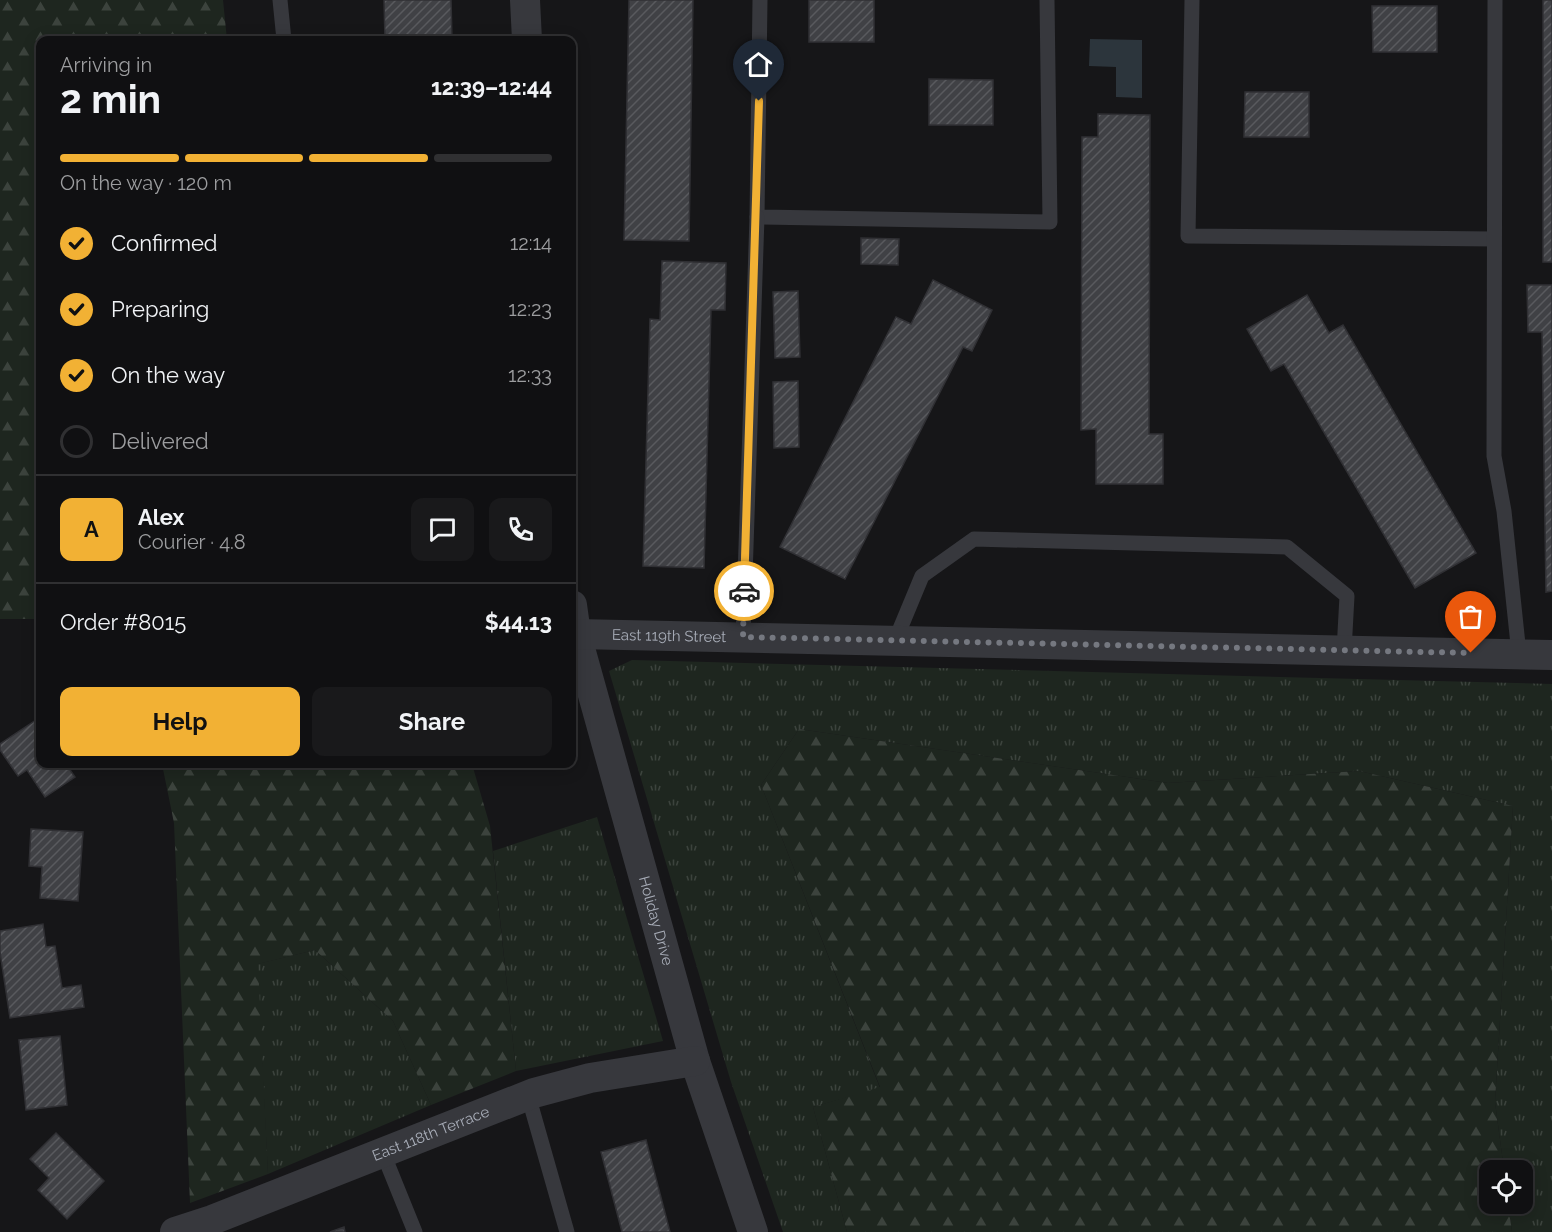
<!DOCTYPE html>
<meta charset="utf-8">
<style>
body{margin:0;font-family:Raleway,sans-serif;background:#19191b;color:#f1f3f6;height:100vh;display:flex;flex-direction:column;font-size:22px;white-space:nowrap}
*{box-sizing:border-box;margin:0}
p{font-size:20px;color:#9c9d9f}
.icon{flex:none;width:33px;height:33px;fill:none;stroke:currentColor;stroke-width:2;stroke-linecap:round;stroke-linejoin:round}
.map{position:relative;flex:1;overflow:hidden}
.panel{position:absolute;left:36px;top:36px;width:540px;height:732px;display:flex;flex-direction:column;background:#101012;border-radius:12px;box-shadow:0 3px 15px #0003,0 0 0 2px #303032}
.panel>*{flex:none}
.buttons{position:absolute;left:1479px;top:1160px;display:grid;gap:12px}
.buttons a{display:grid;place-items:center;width:54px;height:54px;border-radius:12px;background:#101012;box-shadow:0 3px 15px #0003,0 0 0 2px #303032;font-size:30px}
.pin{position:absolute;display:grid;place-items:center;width:51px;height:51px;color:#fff;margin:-62px -26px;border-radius:50% 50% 50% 0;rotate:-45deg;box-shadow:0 0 6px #0007}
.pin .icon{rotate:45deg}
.courier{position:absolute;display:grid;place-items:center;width:60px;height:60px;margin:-30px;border:4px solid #f2b134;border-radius:50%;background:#fff;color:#222;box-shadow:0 2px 8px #0007}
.summary em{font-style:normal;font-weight:700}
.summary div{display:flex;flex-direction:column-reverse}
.summary{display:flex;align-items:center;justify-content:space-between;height:102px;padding:0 24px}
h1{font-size:39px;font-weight:700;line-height:45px}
.bar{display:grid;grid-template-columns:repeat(4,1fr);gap:9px 6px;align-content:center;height:72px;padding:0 24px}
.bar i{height:8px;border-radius:4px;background:#303032}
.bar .active{background:#f2b134}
.bar p{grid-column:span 4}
.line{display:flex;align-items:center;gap:15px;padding:0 24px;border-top:2px solid #303032}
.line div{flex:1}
.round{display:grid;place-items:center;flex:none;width:63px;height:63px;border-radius:12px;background:#19191b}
ol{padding:0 24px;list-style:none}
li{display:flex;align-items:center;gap:18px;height:66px}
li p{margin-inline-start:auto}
li .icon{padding:6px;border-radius:50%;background:#f2b134;color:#111;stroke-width:4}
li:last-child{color:#9c9d9f}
li i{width:33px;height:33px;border:3px solid #303032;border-radius:50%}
.primary-button{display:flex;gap:12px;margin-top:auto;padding:12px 24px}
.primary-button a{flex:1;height:69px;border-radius:12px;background:#f2b134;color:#111;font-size:24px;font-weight:700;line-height:69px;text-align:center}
.primary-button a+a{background:#19191b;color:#f1f3f6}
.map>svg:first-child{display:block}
.grass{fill:url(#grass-tufts)}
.forest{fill:url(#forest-firs)}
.water{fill:#2c353c}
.building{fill:url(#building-hatch);stroke:#303034;stroke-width:1.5}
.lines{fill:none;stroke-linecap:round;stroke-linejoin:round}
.service{stroke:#37383d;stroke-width:15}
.minor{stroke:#37383d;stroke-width:30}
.done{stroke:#757880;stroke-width:6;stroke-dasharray:0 10.8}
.route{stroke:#f2b134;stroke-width:8}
.labels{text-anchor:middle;stroke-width:4.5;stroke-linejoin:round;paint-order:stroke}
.street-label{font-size:15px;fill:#a8adb8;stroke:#111113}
</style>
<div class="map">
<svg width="1552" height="1232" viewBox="0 0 1552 1232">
<defs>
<pattern id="grass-tufts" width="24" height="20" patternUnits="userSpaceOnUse" patternTransform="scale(1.5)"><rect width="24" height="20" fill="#1e261f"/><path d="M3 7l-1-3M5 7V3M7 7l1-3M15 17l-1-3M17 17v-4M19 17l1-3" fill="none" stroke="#3c433d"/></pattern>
<pattern id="forest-firs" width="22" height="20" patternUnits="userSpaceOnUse" patternTransform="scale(1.5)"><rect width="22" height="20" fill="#1e261f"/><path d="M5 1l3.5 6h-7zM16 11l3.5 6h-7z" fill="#3c433d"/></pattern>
<pattern id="building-hatch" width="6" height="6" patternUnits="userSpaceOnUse" patternTransform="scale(1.5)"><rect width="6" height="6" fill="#404145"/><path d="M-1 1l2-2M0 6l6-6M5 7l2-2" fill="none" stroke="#595a5e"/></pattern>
</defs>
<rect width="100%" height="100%" fill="#161618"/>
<g class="grass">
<polygon points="632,660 1552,684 1552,1232 1512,1232 1508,1203 1522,1203 1522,1170 1504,1170 1495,1102 1513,806 1359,771 1168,783 799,729 761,785 880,1088 813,1107 847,1232 783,1232 731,1082 609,671"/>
<polygon points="597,817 663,1041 516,1071 493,851"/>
<polygon points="315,950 393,1021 431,1105 268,1174 257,964"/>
</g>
<g class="forest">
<polygon points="0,0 223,0 227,40 40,40 40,619 0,619"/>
<polygon points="799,729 1168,783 1359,771 1513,806 1495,1102 1504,1170 1490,1170 1490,1203 1508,1203 1512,1232 847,1232 813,1107 880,1087 761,785"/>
<polygon points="162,764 472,764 490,826 516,1071 431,1105 393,1021 315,950 258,964 268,1174 190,1203 174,823"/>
</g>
<polygon class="water" points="1090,39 1142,40 1142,98 1116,97 1116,67 1089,66"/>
<g class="building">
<polygon points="384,0 451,0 452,40 385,40"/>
<polygon points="629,0 693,0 689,241 624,240"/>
<rect x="809" y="0" width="65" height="42"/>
<rect x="1543" y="0" width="9" height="262"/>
<polygon points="1372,6 1437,6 1437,52 1373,52"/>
<polygon points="929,79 993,80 993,125 929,125"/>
<polygon points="1245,92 1309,92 1309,137 1244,137"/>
<polygon points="1098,114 1150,115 1149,434 1163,434 1163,484 1096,484 1096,429 1081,430 1082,137 1098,137"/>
<polygon points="861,238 899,239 898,265 861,264"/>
<polygon points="662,261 726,263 725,310 711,310 704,568 643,566 650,319 660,320"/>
<polygon points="933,280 992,310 972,351 963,347 845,579 780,547 896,317 911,324"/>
<polygon points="1527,285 1552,285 1552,591 1546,592 1542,332 1528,332"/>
<polygon points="798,291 800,357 775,358 773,292"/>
<polygon points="1307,295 1329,333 1343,325 1476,553 1415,588 1284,364 1271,371 1247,329"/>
<polygon points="798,381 799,447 774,448 773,382"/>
<polygon points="36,720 40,726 40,764 66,764 75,777 45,797 27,770 18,776 0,750 0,744"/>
<polygon points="31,829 83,832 78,901 40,898 42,867 29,866"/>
<polygon points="43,924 46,947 55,946 62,988 81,985 84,1007 10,1018 0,952 0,931"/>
<polygon points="60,1036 67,1105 26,1110 19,1040"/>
<polygon points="56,1133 104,1181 67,1219 38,1190 49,1178 30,1159"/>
<polygon points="646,1140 670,1232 622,1232 601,1152"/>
<polygon points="344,1227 345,1232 330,1232"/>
</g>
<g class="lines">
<g class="service">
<polyline points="280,0 284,40"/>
<polyline points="760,0 757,217 1050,222 1047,0"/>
<polyline points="1192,0 1188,236 1494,239"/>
<polyline points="1495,0 1494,456 1504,511 1519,654"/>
<polyline points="743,637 757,217"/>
<polyline points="895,641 922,576 974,539 1287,547 1347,596 1344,651"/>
<polyline points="528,1095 567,1232"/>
<polyline points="383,1153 415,1232"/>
</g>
<g class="minor">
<polyline points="525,0 527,40"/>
<path id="s1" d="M572,605L576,634L695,1061L753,1232"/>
<path id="s2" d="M576,634L1552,655"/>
<path id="s3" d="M175,1232L212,1220L534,1093L590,1078L695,1061"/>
</g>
</g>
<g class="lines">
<polyline class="done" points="744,591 743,637 1471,653"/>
<polyline class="route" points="744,591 759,101"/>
</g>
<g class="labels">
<g class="street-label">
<text dy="5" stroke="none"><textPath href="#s2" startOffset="93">East 119th Street</textPath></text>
<text dy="5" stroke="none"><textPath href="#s1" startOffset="327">Holiday Drive</textPath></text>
<text dy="5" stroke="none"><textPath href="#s3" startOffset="274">East 118th Terrace</textPath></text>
</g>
</g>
</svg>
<div class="buttons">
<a><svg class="icon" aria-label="locate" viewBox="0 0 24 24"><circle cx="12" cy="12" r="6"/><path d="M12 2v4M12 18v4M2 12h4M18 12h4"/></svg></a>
</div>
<div class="pin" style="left:1471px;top:653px;background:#ea580c"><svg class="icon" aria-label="bag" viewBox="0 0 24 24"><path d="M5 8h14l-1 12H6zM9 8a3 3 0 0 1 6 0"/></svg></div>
<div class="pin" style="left:759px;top:101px;background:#1f2937"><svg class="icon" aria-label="home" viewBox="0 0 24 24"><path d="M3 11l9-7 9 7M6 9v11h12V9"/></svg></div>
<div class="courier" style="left:744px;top:591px"><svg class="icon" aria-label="car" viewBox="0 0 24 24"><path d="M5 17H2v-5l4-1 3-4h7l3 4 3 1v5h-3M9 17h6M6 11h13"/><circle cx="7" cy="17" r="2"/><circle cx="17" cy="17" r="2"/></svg></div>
<section class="panel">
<div class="summary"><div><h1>2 min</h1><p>Arriving in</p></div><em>12:39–12:44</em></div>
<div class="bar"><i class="active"></i><i class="active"></i><i class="active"></i><i></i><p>On the way · 120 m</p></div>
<ol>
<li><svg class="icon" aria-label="check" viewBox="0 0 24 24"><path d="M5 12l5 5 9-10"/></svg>Confirmed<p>12:14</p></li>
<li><svg class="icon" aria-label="check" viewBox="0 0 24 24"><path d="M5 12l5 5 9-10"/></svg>Preparing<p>12:23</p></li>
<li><svg class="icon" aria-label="check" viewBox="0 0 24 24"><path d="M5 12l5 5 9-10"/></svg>On the way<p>12:33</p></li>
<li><i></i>Delivered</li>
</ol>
<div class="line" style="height:108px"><b class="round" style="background:#f2b134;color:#111">A</b><div><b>Alex</b><p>Courier · 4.8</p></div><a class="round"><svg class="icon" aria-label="chat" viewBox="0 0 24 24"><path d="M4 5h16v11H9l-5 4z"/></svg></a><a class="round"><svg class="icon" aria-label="phone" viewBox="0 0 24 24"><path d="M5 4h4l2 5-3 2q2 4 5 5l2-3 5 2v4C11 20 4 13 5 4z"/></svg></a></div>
<div class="line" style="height:78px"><div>Order #8015</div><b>$44.13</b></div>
<div class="primary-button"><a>Help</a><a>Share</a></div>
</section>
</div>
